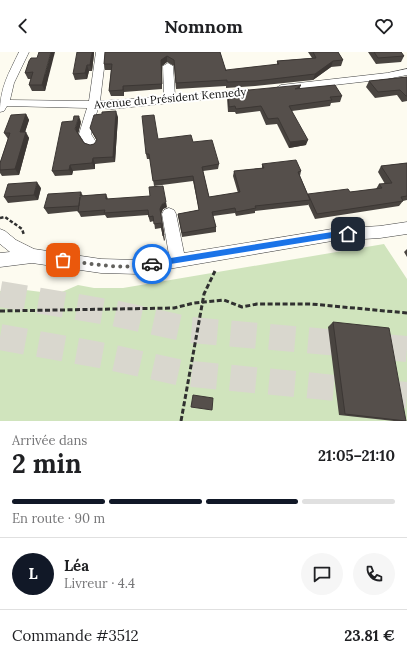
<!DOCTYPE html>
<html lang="fr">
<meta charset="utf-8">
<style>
body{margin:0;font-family:Lora,serif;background:#f6f6f6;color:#202124;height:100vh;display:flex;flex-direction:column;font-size:15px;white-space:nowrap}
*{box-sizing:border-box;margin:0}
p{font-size:13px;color:#757577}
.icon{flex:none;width:22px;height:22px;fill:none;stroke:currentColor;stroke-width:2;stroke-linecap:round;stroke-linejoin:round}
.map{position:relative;height:369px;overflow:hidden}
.drawer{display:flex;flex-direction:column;background:#fff;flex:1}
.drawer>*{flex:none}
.pin{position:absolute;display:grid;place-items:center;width:34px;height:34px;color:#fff;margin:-17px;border-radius:8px;box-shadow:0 2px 6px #0006}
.courier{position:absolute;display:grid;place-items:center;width:40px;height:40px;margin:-20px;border:3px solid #1a73e8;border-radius:50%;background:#fff;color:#222;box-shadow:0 1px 5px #0007}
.head em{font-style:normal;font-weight:700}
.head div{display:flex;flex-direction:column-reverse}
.head{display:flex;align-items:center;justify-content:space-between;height:68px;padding:0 12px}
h1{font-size:26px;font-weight:700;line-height:30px}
.bar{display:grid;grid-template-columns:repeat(4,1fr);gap:6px 4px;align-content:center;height:48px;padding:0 12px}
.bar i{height:5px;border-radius:3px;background:#e0e0e0}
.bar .on{background:#111827}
.bar p{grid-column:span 4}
.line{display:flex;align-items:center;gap:10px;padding:0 12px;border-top:1px solid #e0e0e0}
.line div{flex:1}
.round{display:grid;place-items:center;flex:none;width:42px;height:42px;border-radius:21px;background:#f6f6f6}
header{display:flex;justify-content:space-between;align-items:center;height:52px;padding:0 12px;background:#fff;font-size:18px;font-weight:700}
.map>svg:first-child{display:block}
.green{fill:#d0e4bd}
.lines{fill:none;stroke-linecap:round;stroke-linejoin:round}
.highway-tunnel{stroke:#d9d7ce;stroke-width:26;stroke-dasharray:26 13;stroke-linecap:butt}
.minor-casing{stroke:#414141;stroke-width:1}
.path-far1{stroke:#303030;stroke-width:2.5;stroke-dasharray:3.5 2;stroke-linecap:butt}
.path{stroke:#303030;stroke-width:3;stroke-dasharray:5 2.5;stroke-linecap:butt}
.minor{fill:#fff;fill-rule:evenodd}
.wall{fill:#494440}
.shaded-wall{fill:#3c3734}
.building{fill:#554f4b;stroke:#3c3734}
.route{fill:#1a73e8}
.done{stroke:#62615d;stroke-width:4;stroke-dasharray:0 7.2}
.labels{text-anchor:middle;stroke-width:4;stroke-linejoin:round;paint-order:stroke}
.far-street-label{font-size:11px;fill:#0e0e0e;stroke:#fff}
</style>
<header><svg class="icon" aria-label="back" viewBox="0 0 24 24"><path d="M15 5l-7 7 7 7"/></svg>Nomnom<svg class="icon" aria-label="heart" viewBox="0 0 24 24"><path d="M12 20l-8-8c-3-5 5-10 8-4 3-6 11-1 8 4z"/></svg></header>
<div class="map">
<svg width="407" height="369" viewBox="0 0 407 369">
<rect width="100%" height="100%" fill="#fdfbf0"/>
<polygon class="green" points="384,192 407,227 407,369 0,369 0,239 18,237 57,242 78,233 94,236 123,236"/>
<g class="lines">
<g class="highway-tunnel">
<polyline points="0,242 113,261 191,278 407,297"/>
<polyline points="0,285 105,304 182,321 407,343"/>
</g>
<defs>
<g id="minor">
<path d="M19,0H29L14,31L10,48L89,49L96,0H106L100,49L164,45L163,14L168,11L173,14L175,44L247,37L252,40L247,43L112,57L98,56L91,82L98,93L96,96L92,97L88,96L79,82L87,56L7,54L4,59L0,60C0,35 9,21 19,0Z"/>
<polygon points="407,17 407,23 387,27 281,39 276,36 281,33 387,21"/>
<polygon points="169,156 174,158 176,162 184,201 332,177 380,174 407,170 407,182 380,186 332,189 139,222 101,221 32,211 0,215 0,201 10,200 0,192 0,177 5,179 16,188 34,197 101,207 139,208 169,203 162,162 164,158"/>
</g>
</defs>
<use href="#minor" class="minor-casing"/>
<polyline class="path-far1" points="0,166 5,165 22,177 24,183"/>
<g class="path">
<polyline points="0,259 174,256 194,251 224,248 242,255 257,252 311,252 407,261"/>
<polyline points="181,369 204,242 215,219"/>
</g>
<use href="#minor" class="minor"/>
</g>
<g class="wall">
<polygon points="105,0 220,0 226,19 277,13 277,9 312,6 308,0 338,0 343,8 341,14 331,15 313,28 255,34 226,36 226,34 176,37 174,14 167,10 162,14 162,37 124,40 124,44 111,44 109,39 111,18 105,18 104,12"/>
<polygon points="368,0 401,0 404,4 401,10 376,12"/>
<polygon points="94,2 92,19 89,19 87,27 75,28 73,22"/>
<polygon points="31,6 48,26 45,39 32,39 29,33 31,27 28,27 25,21"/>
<polygon points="407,25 407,49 402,50 397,43 375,46 366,35 369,29"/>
<polygon points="300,36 342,44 340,50 331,51 330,54 292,59 306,93 289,96 277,72 266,73 260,59 236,62 235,60 228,60 227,46 228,40"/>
<polygon points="26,62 29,68 25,80 29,86 19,123 2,124 0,121 0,111 8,87 4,81"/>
<polygon points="118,65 115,110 95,112 95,117 73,119 72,123 55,124 52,119 81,70 78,81 84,91 90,93 94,92 97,89 93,82 90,76"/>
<polygon points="158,87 193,90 219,112 218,117 203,119 209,145 238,141 233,124 234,119 262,116 262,112 301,119 300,124 308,143 308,142 350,140 376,137 379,132 385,132 378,120 381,114 407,111 407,148 403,149 399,154 315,167 308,152 308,153 255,159 255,161 236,164 235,161 213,164 216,175 216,180 182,185 178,162 199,158 193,129 154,134 150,107 147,107 146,102"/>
<polygon points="41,136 38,148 8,151 4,145"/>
<polygon points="81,140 83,144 106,142 108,147 167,155 163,157 161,162 165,188 164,189 161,176 155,177 154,169 150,170 148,163 107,166 105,163 81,165 78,159 48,162 44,156"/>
<polygon points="407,197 407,205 404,200"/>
<polygon points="333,270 406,369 394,369 339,363 328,275"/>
</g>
<g class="shaded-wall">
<polygon points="51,0 55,0 45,39 42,33"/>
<polygon points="92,0 94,0 94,2 92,19 90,13"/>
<polygon points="167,4 167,10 162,14 162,37 161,8"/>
<polygon points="333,9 331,15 313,28 315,22"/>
<polygon points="87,13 89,19 87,27 85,21"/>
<polygon points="301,33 299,38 295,37"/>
<polygon points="123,34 124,40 124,44 123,38"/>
<polygon points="116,59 118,65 115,110 113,105"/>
<polygon points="26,62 29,68 23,86 20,80"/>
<polygon points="79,64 81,70 78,83 75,77"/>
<polygon points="26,80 29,86 19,123 15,117"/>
<polygon points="308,88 306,93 289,96 290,90"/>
<polygon points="93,106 95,112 95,117 92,111"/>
<polygon points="70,113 73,119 72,123 69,118"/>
<polygon points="37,130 41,136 38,148 34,143"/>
<polygon points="166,150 167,155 163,157 161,162 165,188 160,157 162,152"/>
</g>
<g class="building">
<polygon points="39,0 51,0 42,33 29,33 33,20 25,21 29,9 31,6 37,6"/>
<polygon points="77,0 92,0 90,13 87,13 85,21 73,22"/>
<polygon points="105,0 220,0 226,19 226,18 279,12 277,9 316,6 313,0 338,0 343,8 333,9 315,22 256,29 227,30 227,28 176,31 174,8 167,4 161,8 162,32 123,34 123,38 109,39 112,12 104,12"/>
<polygon points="374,0 401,0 404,4 378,6"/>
<polygon points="407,25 407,44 406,44 400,38 378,40 369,29"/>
<polygon points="301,33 295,37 335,33 342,44 330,45 332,48 289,54 308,88 290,90 278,66 268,67 261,54 236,57 235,54 229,55 228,40"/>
<polygon points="116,59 113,105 93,106 92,111 70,113 69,118 52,119 62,70 73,69 74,64 79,64 75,77 84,91 90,93 94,92 97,88 90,76 94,63 102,62 102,60"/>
<polygon points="26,62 20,80 26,80 15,117 0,118 0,111 10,81 4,81 11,63"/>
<polygon points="154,63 158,87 191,83 193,90 212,88 219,112 202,115 209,145 240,140 234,119 264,116 262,112 296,108 301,119 298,120 310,148 255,154 256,156 236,160 235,156 212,160 216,175 182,181 178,162 199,158 193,124 153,129 149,102 146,102 142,64"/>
<polygon points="407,111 407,144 401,145 403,149 317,162 308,142 348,137 350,140 382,136 379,132 392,131 381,114"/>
<polygon points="37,130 34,143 4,145 8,132"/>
<polygon points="163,134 166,150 162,152 160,157 164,183 163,184 161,171 154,172 153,164 149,165 148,158 104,161 105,158 78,160 80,145 79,154 44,156 48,142 81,140 80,144 106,142 106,147 150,144 149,135"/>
<polygon points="333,270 389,276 406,369 345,362"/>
<polygon points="193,343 213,346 212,358 191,355"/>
</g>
<polygon class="route" points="348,179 351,182 348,185 332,186 152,215 149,212 152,209 332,180"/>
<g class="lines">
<path class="done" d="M63,208C93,212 123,218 152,212"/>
</g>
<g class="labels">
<g class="far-street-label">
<text transform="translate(170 46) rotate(-5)" y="4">Avenue du Président Kennedy</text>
</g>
</g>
</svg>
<div class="pin" style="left:63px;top:208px;background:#ea580c"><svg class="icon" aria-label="bag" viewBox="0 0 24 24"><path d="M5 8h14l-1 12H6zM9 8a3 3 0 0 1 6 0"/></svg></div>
<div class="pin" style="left:348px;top:182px;background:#1f2937"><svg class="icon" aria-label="home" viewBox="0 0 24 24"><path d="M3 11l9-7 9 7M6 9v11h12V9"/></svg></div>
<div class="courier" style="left:152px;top:212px"><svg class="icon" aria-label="car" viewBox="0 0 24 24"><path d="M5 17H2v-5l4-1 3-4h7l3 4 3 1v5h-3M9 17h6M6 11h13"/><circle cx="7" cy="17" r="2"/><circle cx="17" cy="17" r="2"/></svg></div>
</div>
<section class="drawer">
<div class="head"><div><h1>2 min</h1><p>Arrivée dans</p></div><em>21:05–21:10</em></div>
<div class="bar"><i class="on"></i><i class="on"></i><i class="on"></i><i></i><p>En route · 90 m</p></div>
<div class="line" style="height:72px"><b class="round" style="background:#111827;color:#fff">L</b><div><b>Léa</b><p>Livreur · 4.4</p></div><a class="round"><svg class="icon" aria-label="chat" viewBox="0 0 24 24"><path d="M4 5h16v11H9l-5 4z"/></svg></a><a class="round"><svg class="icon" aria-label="phone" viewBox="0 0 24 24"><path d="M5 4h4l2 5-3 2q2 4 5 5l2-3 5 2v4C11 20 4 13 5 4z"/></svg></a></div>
<div class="line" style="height:52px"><div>Commande #3512</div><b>23.81 €</b></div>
</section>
